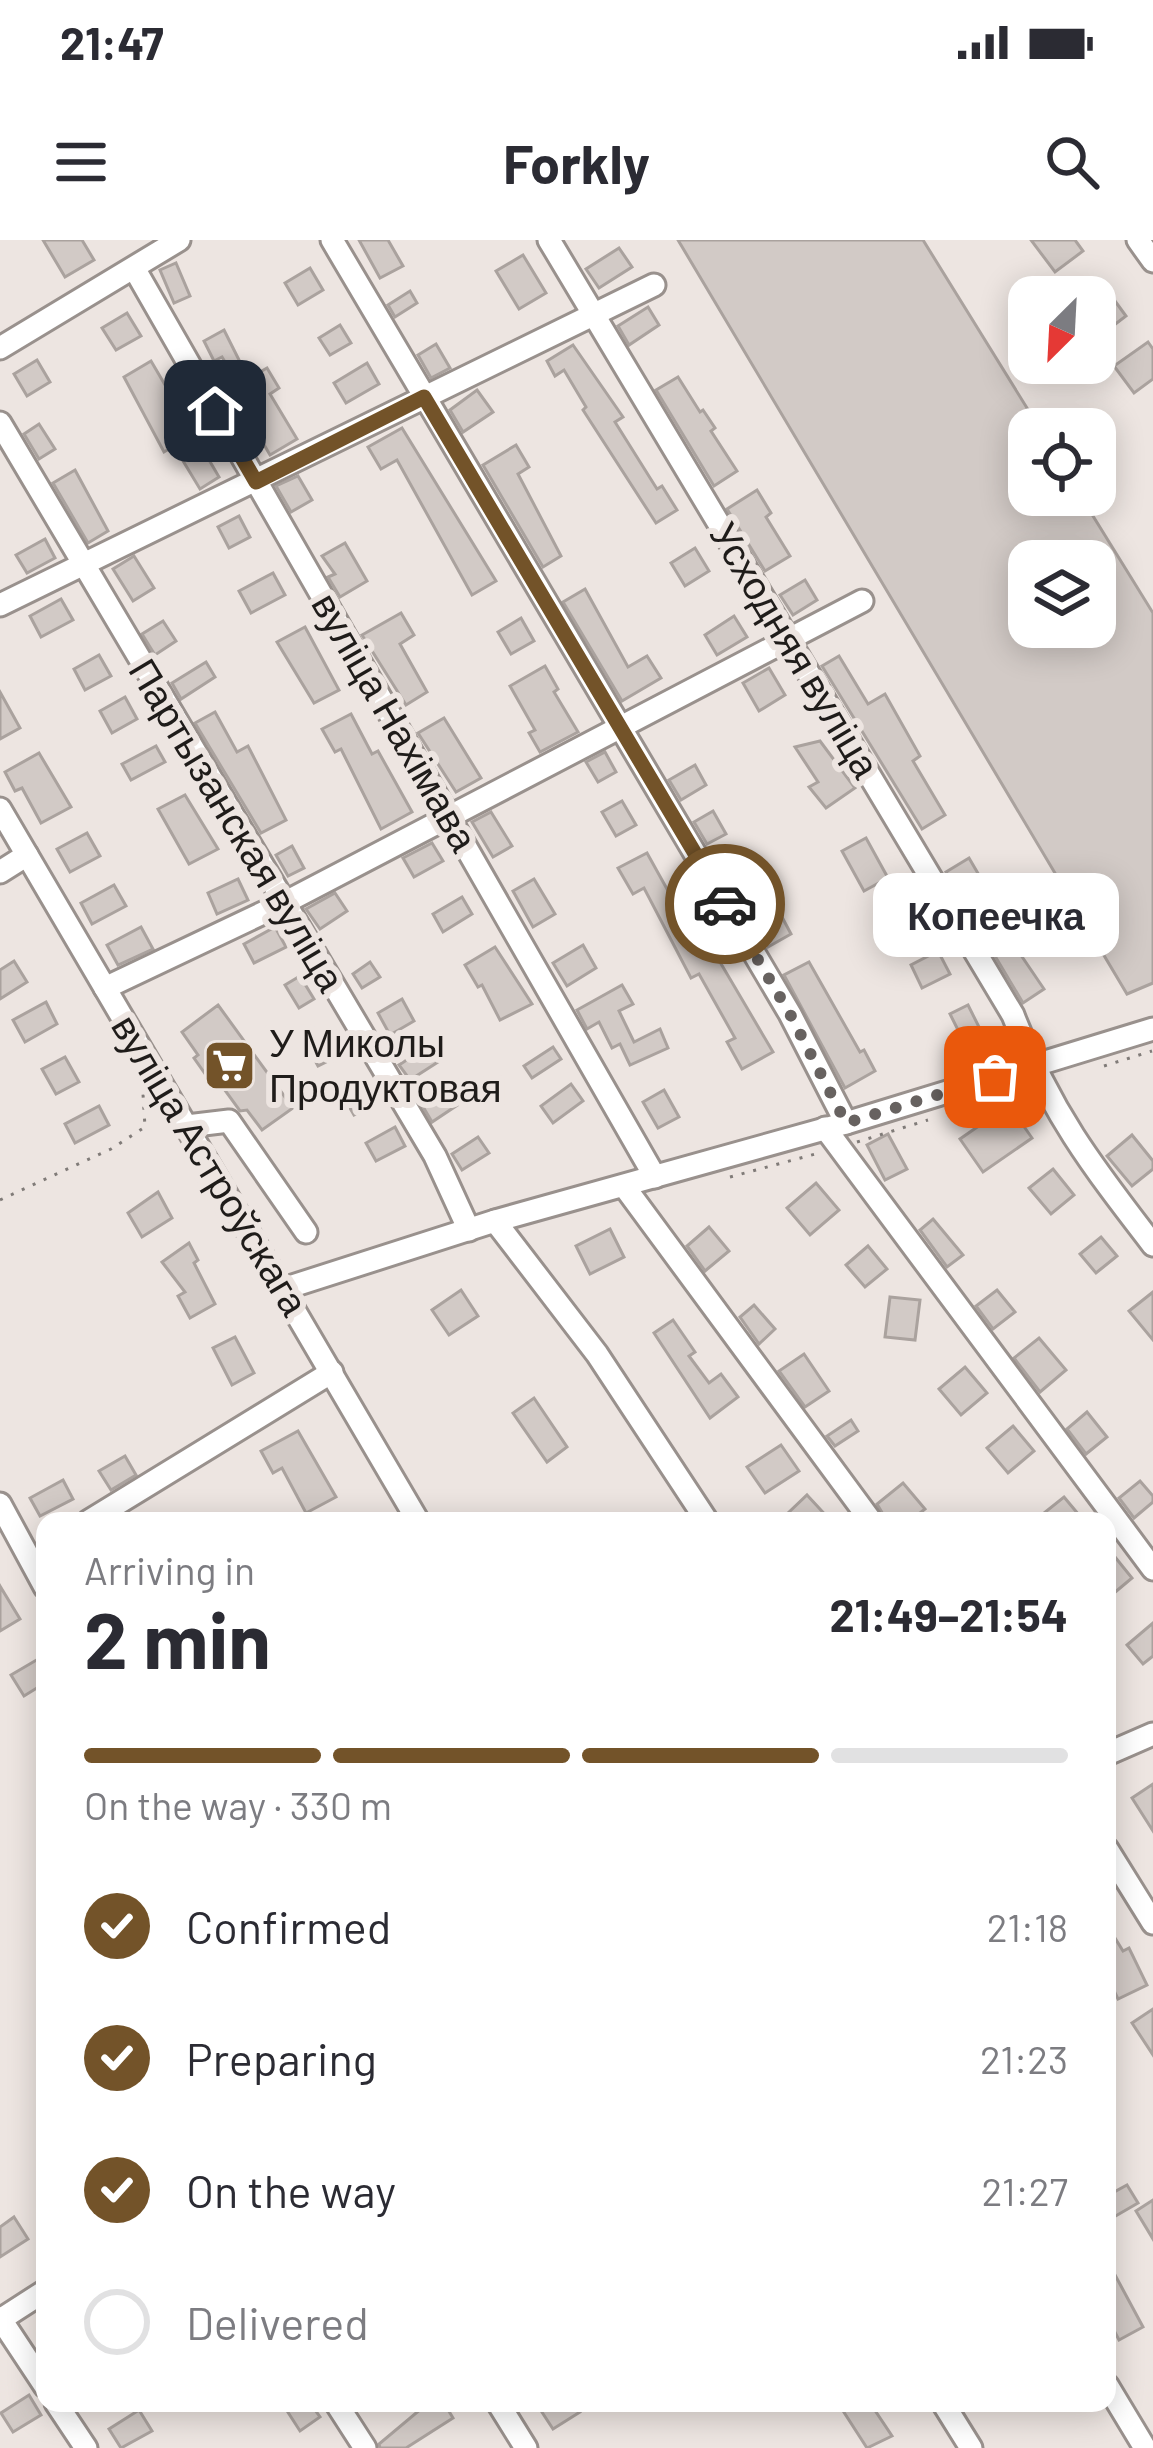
<!DOCTYPE html>
<meta charset="utf-8">
<style>
body{margin:0;font-family:Barlow,sans-serif;background:#f7f7f7;color:#2b2b33;height:100vh;display:flex;flex-direction:column;font-size:45px;white-space:nowrap}
*{box-sizing:border-box;margin:0}
p{font-size:39px;color:#7c7c81}
.icon{flex:none;width:66px;height:66px;fill:none;stroke:currentColor;stroke-width:2;stroke-linecap:round;stroke-linejoin:round}
.map{position:relative;flex:1;overflow:hidden}
.side{position:absolute;left:36px;top:1272px;width:1080px;height:900px;display:flex;flex-direction:column;background:#fff;border-radius:24px;box-shadow:0 6px 30px #0003}
.side>*{flex:none}
.needle{width:78px;rotate:204deg}
.buttons{position:absolute;left:1008px;top:36px;display:grid;gap:24px}
.buttons a{display:grid;place-items:center;width:108px;height:108px;border-radius:24px;background:#fff;box-shadow:0 6px 30px #0003;font-size:60px}
.pin{position:absolute;display:grid;place-items:center;width:102px;height:102px;color:#fff;margin:-51px;border-radius:24px;box-shadow:0 6px 18px #0006}
.courier{position:absolute;display:grid;place-items:center;width:120px;height:120px;margin:-60px;border:9px solid #735329;border-radius:50%;background:#fff;color:#222;box-shadow:0 3px 15px #0007}
.bubble{position:absolute;height:84px;border-radius:24px;background:#fff;box-shadow:0 6px 30px #0003;font-size:39px;font-weight:700;line-height:84px;text-align:center}
.summary em{font-style:normal;font-weight:700}
.summary div{display:flex;flex-direction:column-reverse}
.summary{display:flex;align-items:center;justify-content:space-between;height:204px;padding:0 48px}
h1{font-size:78px;font-weight:700;line-height:90px}
.bar{display:grid;grid-template-columns:repeat(4,1fr);gap:18px 12px;align-content:center;height:144px;padding:0 48px}
.bar i{height:15px;border-radius:9px;background:#e1e1e2}
.bar .current{background:#735329}
.bar p{grid-column:span 4}
ol{padding:0 48px;list-style:none}
li{display:flex;align-items:center;gap:36px;height:132px}
li p{margin-inline-start:auto}
li .icon{padding:12px;border-radius:50%;background:#735329;color:#fff;stroke-width:4}
li:last-child{color:#7c7c81}
li i{width:66px;height:66px;border:6px solid #e1e1e2;border-radius:50%}
.status{display:flex;justify-content:space-between;align-items:center;height:84px;padding:0 60px;background:#fff;direction:ltr}
.status svg{height:33px;fill:currentColor}
header{display:flex;justify-content:space-between;align-items:center;height:156px;padding:0 48px;background:#fff;font-size:54px;font-weight:700}
.map>svg:first-child{display:block}
.building{fill:#d2cac6;stroke:#aaa29e;stroke-width:3;fill-rule:evenodd}
.lines{fill:none;stroke-linecap:round;stroke-linejoin:round}
.minor-casing{stroke:#99918d;stroke-width:27}
.path{stroke:#807b78;stroke-width:3;stroke-dasharray:3 9;stroke-linecap:butt}
.minor{stroke:#fff;stroke-width:21}
.done{stroke:#676260;stroke-width:12;stroke-dasharray:0 21.6}
.route{stroke:#735329;stroke-width:15}
.labels{text-anchor:middle;stroke-width:12;stroke-linejoin:round;paint-order:stroke}
.street-label{font-size:39px;fill:#1f1c1a;stroke:#ede5e1}
.poi-label{font-size:39px;fill:#1f1c1a;stroke:#ede5e1;text-anchor:start}
</style>
<div class="status"><b>21:47</b><svg viewBox="0 0 49 12"><path d="M0 12V9h3v3zM5 12V6h3v6zM10 12V3h3v9zM15 12V0h3v12zM26 1h20v11H26zM47 4h2v5h-2z"/></svg></div>
<header><svg class="icon" aria-label="menu" viewBox="0 0 24 24"><path d="M4 6h16M4 12h16M4 18h16"/></svg>Forkly<svg class="icon" aria-label="search" viewBox="0 0 24 24"><circle cx="10" cy="10" r="6"/><path d="M15 15l6 6"/></svg></header>
<div class="map">
<svg width="1153" height="2208" viewBox="0 0 1153 2208">
<rect width="100%" height="100%" fill="#ede5e1"/>
<g class="building">
<polygon points="43,0 82,0 94,20 65,37"/>
<polygon points="359,0 388,0 403,26 380,38"/>
<path d="M678,0H923L1040,189H1029V255H1080L1153,373V743L1127,754ZM1029,321H1095V387H1029Z"/>
<polygon points="1031,0 1075,0 1083,11 1055,32"/>
<polygon points="619,8 632,27 599,48 586,29"/>
<polygon points="523,15 546,53 519,69 496,31"/>
<polygon points="176,23 190,56 174,63 160,30"/>
<polygon points="310,28 323,50 298,65 285,43"/>
<polygon points="1104,46 1126,76 1101,95 1095,86 1095,52"/>
<polygon points="410,51 417,63 395,77 388,65"/>
<polygon points="648,67 659,85 629,105 618,86"/>
<polygon points="127,73 141,96 116,110 102,88"/>
<polygon points="340,85 351,103 330,115 319,98"/>
<polygon points="224,90 244,130 248,127 253,136 267,128 279,148 270,154 297,199 270,215 233,151 240,147 222,117 214,121 204,101"/>
<polygon points="1148,102 1153,109 1153,139 1134,153 1114,126"/>
<polygon points="436,104 450,128 431,138 418,115"/>
<polygon points="573,105 623,177 615,182 657,249 662,246 677,270 656,283 583,170 586,167 564,130 555,136 547,121"/>
<polygon points="37,120 50,142 27,156 14,134"/>
<polygon points="151,121 219,237 200,249 174,206 164,212 124,137"/>
<polygon points="367,123 379,144 346,163 334,143"/>
<polygon points="678,137 700,172 703,170 715,188 711,191 737,231 714,246 656,150"/>
<polygon points="477,150 493,172 463,192 450,170"/>
<polygon points="39,184 55,209 39,219 24,194"/>
<polygon points="402,188 496,341 472,355 397,220 381,229 368,207"/>
<polygon points="516,205 529,227 518,234 561,316 543,327 483,225"/>
<polygon points="75,230 108,291 88,303 53,243"/>
<polygon points="298,236 312,260 291,272 276,246"/>
<polygon points="757,250 771,273 766,277 790,316 765,331 727,269"/>
<polygon points="239,276 250,297 229,308 218,287"/>
<polygon points="45,299 55,318 27,333 16,315"/>
<polygon points="345,303 367,341 340,357 328,337 335,334 322,316"/>
<polygon points="695,308 709,331 685,346 671,323"/>
<polygon points="134,316 154,348 133,361 113,329"/>
<polygon points="273,333 285,355 251,373 239,351"/>
<polygon points="805,340 817,360 793,375 780,355"/>
<polygon points="585,349 628,427 647,416 661,438 622,461 563,362"/>
<polygon points="61,359 73,380 41,397 30,376"/>
<polygon points="401,373 414,395 400,404 427,452 406,465 362,395"/>
<polygon points="734,376 747,397 717,415 705,395"/>
<polygon points="521,378 534,401 511,414 498,392"/>
<polygon points="163,381 176,401 155,415 142,394"/>
<polygon points="305,387 339,450 314,463 277,402"/>
<polygon points="99,415 111,436 85,450 74,429"/>
<polygon points="839,416 868,464 885,454 920,516 913,521 945,575 922,589 822,426"/>
<polygon points="206,422 215,437 181,459 172,443"/>
<polygon points="545,426 558,449 554,452 578,492 540,512 529,493 535,490 510,446"/>
<polygon points="769,428 785,455 759,471 743,443"/>
<polygon points="0,452 20,488 0,499"/>
<polygon points="125,457 137,479 112,493 100,471"/>
<polygon points="215,472 237,512 248,506 286,580 261,593 195,483"/>
<polygon points="351,474 372,514 378,511 412,572 381,589 341,509 335,512 322,489"/>
<polygon points="444,478 481,538 456,552 418,493"/>
<polygon points="820,501 855,548 826,568 809,547 818,542 795,507"/>
<polygon points="156,506 165,522 131,540 122,524"/>
<polygon points="605,512 616,532 598,542 586,522"/>
<polygon points="39,513 71,567 41,583 22,548 15,551 5,532"/>
<polygon points="695,525 706,545 681,560 669,540"/>
<polygon points="185,555 218,609 189,624 158,569"/>
<polygon points="622,561 636,585 616,596 602,572"/>
<polygon points="713,571 726,594 707,604 694,582"/>
<polygon points="491,572 512,606 493,617 472,582"/>
<polygon points="87,593 100,616 70,632 57,609"/>
<polygon points="866,598 888,638 864,651 842,611"/>
<polygon points="432,603 443,621 414,637 403,618"/>
<polygon points="292,606 304,628 288,636 276,615"/>
<polygon points="647,613 672,658 678,655 703,702 707,700 773,812 742,829 727,802 735,798 699,734 691,738 644,648 633,654 618,628"/>
<polygon points="969,618 997,666 975,679 946,632"/>
<polygon points="750,630 761,650 740,661 729,642"/>
<polygon points="238,639 248,660 217,674 208,653"/>
<polygon points="534,639 555,674 533,687 513,651"/>
<polygon points="114,645 126,666 92,684 81,663"/>
<polygon points="335,653 347,671 320,689 306,669"/>
<polygon points="462,657 472,674 443,692 433,674"/>
<polygon points="908,672 918,692 892,706 882,687"/>
<polygon points="782,677 791,694 768,707 758,690"/>
<polygon points="141,687 153,709 118,725 107,705"/>
<polygon points="275,687 286,707 254,723 244,704"/>
<polygon points="1010,699 1044,749 1023,763 992,711"/>
<polygon points="583,705 596,728 567,746 553,723"/>
<polygon points="495,707 532,764 500,780 482,745 478,747 465,725"/>
<polygon points="938,711 950,734 922,748 911,725"/>
<polygon points="14,721 27,742 0,759 0,730"/>
<polygon points="370,722 380,737 362,748 353,734"/>
<polygon points="809,722 860,812 864,810 875,831 845,848 784,735"/>
<polygon points="300,736 314,759 299,768 285,745"/>
<polygon points="622,745 633,764 619,771 634,802 660,789 668,808 630,825 620,804 612,808 599,782 587,789 577,770"/>
<polygon points="402,759 414,781 390,795 378,773"/>
<polygon points="46,762 57,784 25,802 13,780"/>
<polygon points="218,765 293,868 262,890 247,870 240,871 211,831 206,835 194,818 198,815 182,792"/>
<polygon points="968,765 982,793 964,802 950,774"/>
<polygon points="334,789 346,812 318,826 306,804"/>
<polygon points="428,806 438,822 410,840 399,825"/>
<polygon points="553,807 561,819 532,838 524,826"/>
<polygon points="65,817 79,842 56,854 42,829"/>
<polygon points="365,843 376,863 354,875 343,856"/>
<polygon points="571,844 583,861 553,883 541,866"/>
<polygon points="448,848 459,864 432,882 422,865"/>
<polygon points="664,850 679,877 658,888 643,862"/>
<polygon points="1009,865 1032,898 983,932 960,899"/>
<polygon points="99,866 109,885 75,903 65,884"/>
<polygon points="395,887 405,906 376,921 366,903"/>
<polygon points="888,894 907,929 885,940 867,905"/>
<polygon points="1132,895 1153,921 1153,929 1132,946 1107,916"/>
<polygon points="478,897 489,913 462,930 452,914"/>
<polygon points="1053,929 1074,955 1051,974 1029,948"/>
<polygon points="816,943 839,970 810,995 787,968"/>
<polygon points="158,952 172,978 142,997 128,973"/>
<polygon points="933,979 963,1015 947,1027 920,990"/>
<polygon points="709,987 729,1011 705,1031 687,1006"/>
<polygon points="610,989 624,1017 590,1034 576,1006"/>
<polygon points="1101,997 1117,1016 1096,1033 1080,1014"/>
<polygon points="189,1003 198,1020 194,1023 215,1064 190,1078 178,1056 185,1052 162,1022"/>
<polygon points="868,1006 887,1029 865,1047 846,1025"/>
<polygon points="461,1050 478,1076 449,1095 432,1070"/>
<polygon points="997,1050 1015,1072 993,1089 976,1066"/>
<polygon points="1153,1052 1153,1100 1129,1071"/>
<polygon points="890,1057 920,1060 915,1100 885,1097"/>
<polygon points="754,1065 775,1089 759,1104 740,1077"/>
<polygon points="673,1080 695,1112 689,1116 709,1143 721,1134 738,1157 710,1178 654,1093"/>
<polygon points="235,1097 254,1133 232,1145 213,1108"/>
<polygon points="1039,1098 1066,1130 1040,1152 1014,1118"/>
<polygon points="804,1114 829,1151 805,1167 779,1131"/>
<polygon points="965,1127 987,1153 961,1175 939,1149"/>
<polygon points="534,1158 567,1207 547,1222 513,1173"/>
<polygon points="1087,1172 1107,1197 1086,1214 1067,1189"/>
<polygon points="851,1180 858,1191 835,1206 827,1196"/>
<polygon points="1013,1186 1034,1211 1008,1233 987,1208"/>
<polygon points="298,1191 336,1257 306,1273 282,1228 273,1233 261,1211"/>
<polygon points="781,1205 799,1231 765,1253 747,1227"/>
<polygon points="125,1216 136,1235 111,1250 99,1231"/>
<polygon points="63,1240 73,1259 40,1276 30,1258"/>
<polygon points="1140,1241 1153,1256 1153,1262 1134,1278 1119,1258"/>
<polygon points="903,1243 925,1269 910,1281 887,1281 877,1264"/>
<polygon points="807,1255 831,1281 794,1281 787,1274"/>
<polygon points="1064,1257 1084,1281 1034,1281"/>
<polygon points="1115,1317 1132,1338 1107,1359 1107,1324"/>
<polygon points="0,1346 20,1379 0,1391"/>
<polygon points="1153,1383 1153,1416 1143,1424 1127,1405"/>
<polygon points="45,1415 45,1443 24,1456 11,1435"/>
<polygon points="1153,1544 1153,1591 1132,1558"/>
<polygon points="1107,1685 1123,1711 1129,1708 1147,1745 1118,1759 1107,1736"/>
<polygon points="1153,1769 1153,1815 1132,1783"/>
<polygon points="1127,1945 1138,1963 1107,1981 1107,1956"/>
<polygon points="1153,1960 1153,1999 1136,1971"/>
<polygon points="14,1977 28,1999 0,2017 0,1987"/>
<polygon points="1107,2020 1143,2087 1119,2100 1107,2077"/>
<polygon points="29,2155 41,2175 13,2192 1,2173"/>
<polygon points="282,2163 310,2163 320,2177 300,2191"/>
<polygon points="428,2163 444,2163 453,2178 406,2208 380,2208 379,2204"/>
<polygon points="536,2163 575,2163 580,2172 553,2189"/>
<polygon points="838,2163 870,2163 892,2196 867,2208"/>
<polygon points="139,2170 152,2191 121,2208 109,2189"/>
</g>
<g class="lines">
<defs>
<g id="minor">
<polyline points="332,0 790,774 846,883"/>
<path d="M549,0L1013,775C1049,870 1092,926 1153,1005"/>
<polyline points="1138,0 1153,21"/>
<polyline points="134,28 655,937"/>
<polyline points="0,108 179,0"/>
<polyline points="0,183 435,916 469,990"/>
<polyline points="0,365 654,45"/>
<polyline points="0,569 418,1281"/>
<polyline points="0,632 27,615"/>
<polyline points="105,748 284,663 862,361"/>
<polyline points="187,886 229,881 306,992"/>
<polyline points="825,888 1153,1329"/>
<polyline points="624,946 871,1281"/>
<polyline points="495,981 597,1114 707,1281"/>
<polyline points="283,1049 495,981 846,883 1153,789"/>
<polyline points="0,1264 45,1347"/>
<polyline points="89,1281 332,1132"/>
<polyline points="1107,1514 1153,1494"/>
<polyline points="1107,1609 1153,1683"/>
<polyline points="0,2078 45,2146"/>
<polyline points="0,2080 45,2051"/>
<polyline points="1107,2145 1145,2208"/>
<polyline points="56,2163 86,2208"/>
<polyline points="336,2163 365,2208"/>
<polyline points="498,2163 526,2208"/>
<polyline points="943,2163 971,2208"/>
</g>
</defs>
<use href="#minor" class="minor-casing"/>
<g class="path">
<polyline points="1104,826 1152,811"/>
<polyline points="857,902 928,880"/>
<polyline points="730,937 819,913"/>
<polyline points="0,960 111,909 145,887 143,854"/>
</g>
<use href="#minor" class="minor"/>
</g>
<g class="lines">
<polyline class="done" points="725,664 790,774 846,883 995,837"/>
<polyline class="route" points="215,171 256,242 424,157 725,664"/>
</g>
<defs>
<symbol id="supermarket-square" viewBox="-11 -11 22 22"><rect x="-9" y="-9" width="18" height="18" rx="4" fill="#735329" stroke="#ede5e1"/><path d="M-6-5.5h2.5l.6 2H6L4.5 2H-2.5L-4.4-4H-6ZM-1.5 3.2a1.3 1.3 0 1 0 .1 0ZM3 3.2a1.3 1.3 0 1 0 .1 0Z" fill="#fff"/></symbol>
</defs>
<g fill-rule="evenodd">
<use href="#supermarket-square" x="200" y="796" width="59" height="59"/>
</g>
<g class="labels">
<g class="street-label">
<text transform="translate(795 410) rotate(59)" y="14">Усходняя вуліца</text>
<text transform="translate(395 482) rotate(60)" y="14">вуліца Нахімава</text>
<text transform="translate(237 585) rotate(59)" y="14">Партызанская вуліца</text>
<text transform="translate(210 925) rotate(59)" y="14">вуліца Астроўскага</text>
</g>
<g class="poi-label">
<text x="269" y="817">У Миколы<tspan x="269" dy="45">Продуктовая</tspan></text>
</g>
</g>
</svg>
<div class="buttons">
<a><svg class="needle" viewBox="-14 -14 28 28"><path d="M0-13l5 13h-10z" fill="#e53935"/><path d="M0 13l5-13h-10z" fill="#7c7c81"/></svg></a>
<a><svg class="icon" aria-label="locate" viewBox="0 0 24 24"><circle cx="12" cy="12" r="6"/><path d="M12 2v4M12 18v4M2 12h4M18 12h4"/></svg></a>
<a><svg class="icon" aria-label="layers" viewBox="0 0 24 24"><path d="M12 4l9 5-9 5-9-5zM3 14l9 5 9-5"/></svg></a>
</div>
<div class="pin" style="left:995px;top:837px;background:#ea580c"><svg class="icon" aria-label="bag" viewBox="0 0 24 24"><path d="M5 8h14l-1 12H6zM9 8a3 3 0 0 1 6 0"/></svg></div>
<div class="pin" style="left:215px;top:171px;background:#1f2937"><svg class="icon" aria-label="home" viewBox="0 0 24 24"><path d="M3 11l9-7 9 7M6 9v11h12V9"/></svg></div>
<div class="courier" style="left:725px;top:664px"><svg class="icon" aria-label="car" viewBox="0 0 24 24"><path d="M5 17H2v-5l4-1 3-4h7l3 4 3 1v5h-3M9 17h6M6 11h13"/><circle cx="7" cy="17" r="2"/><circle cx="17" cy="17" r="2"/></svg></div>
<div class="bubble" style="left:873px;top:633px;width:246px">Копеечка</div>
<section class="side">
<div class="summary"><div><h1>2 min</h1><p>Arriving in</p></div><em>21:49–21:54</em></div>
<div class="bar"><i class="current"></i><i class="current"></i><i class="current"></i><i></i><p>On the way · 330 m</p></div>
<ol>
<li><svg class="icon" aria-label="check" viewBox="0 0 24 24"><path d="M5 12l5 5 9-10"/></svg>Confirmed<p>21:18</p></li>
<li><svg class="icon" aria-label="check" viewBox="0 0 24 24"><path d="M5 12l5 5 9-10"/></svg>Preparing<p>21:23</p></li>
<li><svg class="icon" aria-label="check" viewBox="0 0 24 24"><path d="M5 12l5 5 9-10"/></svg>On the way<p>21:27</p></li>
<li><i></i>Delivered</li>
</ol>
</section>
</div>
